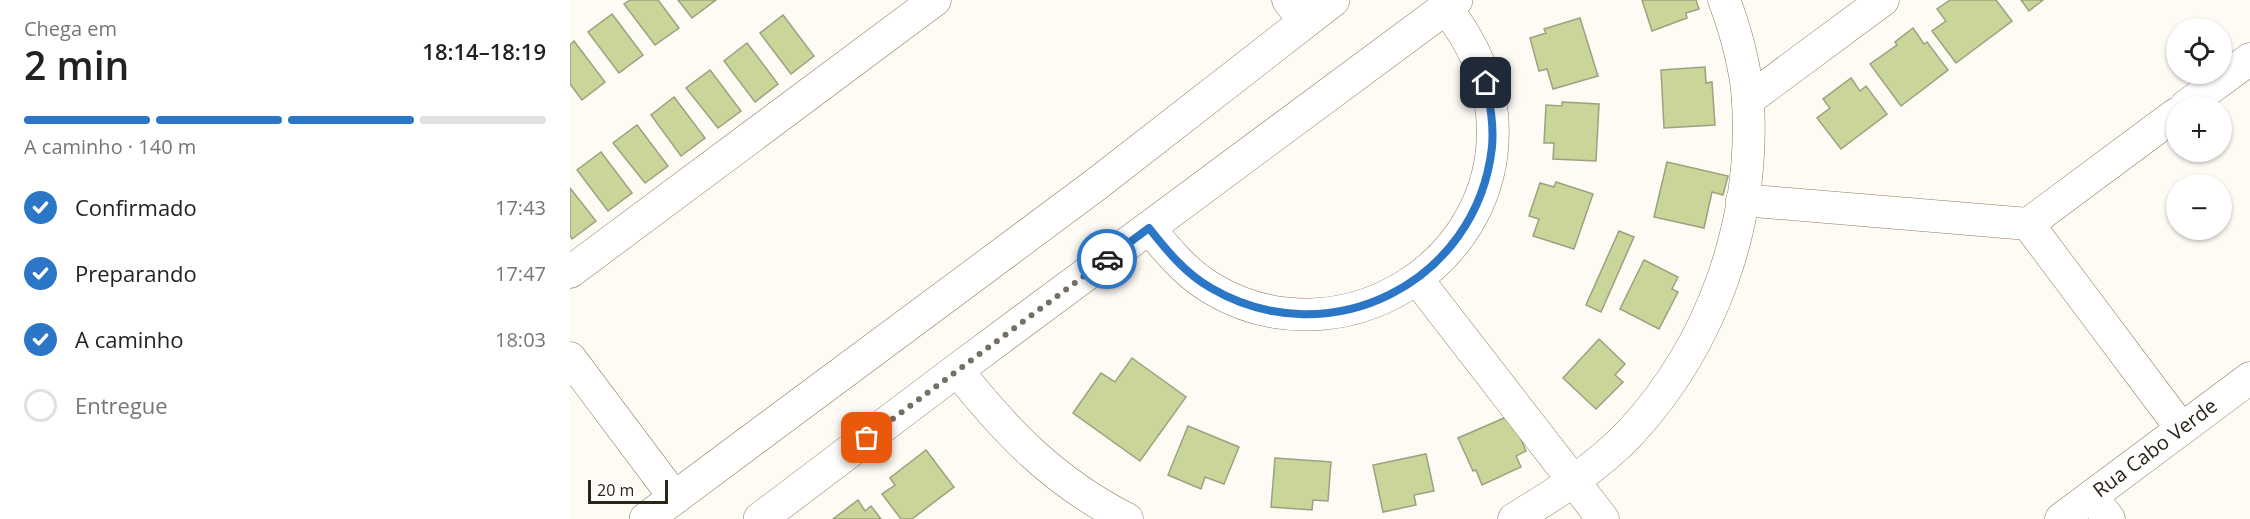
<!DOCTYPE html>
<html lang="pt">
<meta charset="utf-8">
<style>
body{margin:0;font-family:"Open Sans",sans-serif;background:#f2f2f2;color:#222;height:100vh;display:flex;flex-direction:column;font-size:22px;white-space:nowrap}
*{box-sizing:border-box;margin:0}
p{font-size:20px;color:#767676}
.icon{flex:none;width:33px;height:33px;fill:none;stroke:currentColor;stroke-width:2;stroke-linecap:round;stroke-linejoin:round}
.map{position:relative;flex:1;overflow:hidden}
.sheet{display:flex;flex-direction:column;background:#fff;width:570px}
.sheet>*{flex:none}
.buttons{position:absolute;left:1596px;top:18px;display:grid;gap:12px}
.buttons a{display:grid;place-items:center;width:66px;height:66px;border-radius:50%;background:#fff;box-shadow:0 2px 4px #0004;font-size:30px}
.scale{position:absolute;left:18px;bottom:15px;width:80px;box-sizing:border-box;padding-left:6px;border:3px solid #2b2417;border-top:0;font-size:16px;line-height:21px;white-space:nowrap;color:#2b2417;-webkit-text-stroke:4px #fff;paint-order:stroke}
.pin{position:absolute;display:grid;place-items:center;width:51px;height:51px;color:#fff;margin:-26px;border-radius:12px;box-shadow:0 3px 9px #0006}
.courier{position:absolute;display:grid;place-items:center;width:60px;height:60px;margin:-30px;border:4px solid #2b76c6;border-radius:50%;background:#fff;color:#222;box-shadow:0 2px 8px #0007}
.head em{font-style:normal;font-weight:600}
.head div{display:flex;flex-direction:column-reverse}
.head{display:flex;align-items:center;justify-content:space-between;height:102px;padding:0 24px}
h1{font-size:39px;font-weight:600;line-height:45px}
.bar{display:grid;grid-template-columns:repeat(4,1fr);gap:9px 6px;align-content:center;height:72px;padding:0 24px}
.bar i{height:8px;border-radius:4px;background:#e0e0e0}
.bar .on{background:#2b76c6}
.bar p{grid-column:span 4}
ol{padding:0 24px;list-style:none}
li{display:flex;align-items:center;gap:18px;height:66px}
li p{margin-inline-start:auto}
li .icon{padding:6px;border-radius:50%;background:#2b76c6;color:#fff;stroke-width:4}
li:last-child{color:#767676}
li i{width:33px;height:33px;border:3px solid #e0e0e0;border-radius:50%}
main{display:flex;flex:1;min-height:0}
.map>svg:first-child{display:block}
.building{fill:#cad599;stroke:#9ba27f;stroke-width:1.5}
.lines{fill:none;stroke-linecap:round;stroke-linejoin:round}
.minor-casing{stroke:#8d7c5d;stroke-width:33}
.tertiary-casing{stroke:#8d7c5d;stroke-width:34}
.minor{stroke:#fff;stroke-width:32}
.tertiary{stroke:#fff;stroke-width:33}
.done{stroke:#756f64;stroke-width:6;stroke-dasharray:0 10.8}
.route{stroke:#2b76c6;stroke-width:8}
.labels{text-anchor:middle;stroke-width:6;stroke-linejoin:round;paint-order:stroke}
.street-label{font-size:20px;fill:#2b2417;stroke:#fff}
</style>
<main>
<section class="sheet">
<div class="head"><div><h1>2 min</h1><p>Chega em</p></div><em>18:14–18:19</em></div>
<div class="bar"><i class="on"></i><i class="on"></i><i class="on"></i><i></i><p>A caminho · 140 m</p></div>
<ol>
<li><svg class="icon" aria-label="check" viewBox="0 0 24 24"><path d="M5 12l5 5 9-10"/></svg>Confirmado<p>17:43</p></li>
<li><svg class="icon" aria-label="check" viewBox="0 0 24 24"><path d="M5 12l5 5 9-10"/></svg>Preparando<p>17:47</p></li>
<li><svg class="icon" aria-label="check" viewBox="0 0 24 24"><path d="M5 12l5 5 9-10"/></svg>A caminho<p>18:03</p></li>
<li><i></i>Entregue</li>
</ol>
</section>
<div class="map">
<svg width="1680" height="519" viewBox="0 0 1680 519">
<rect width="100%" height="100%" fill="#fefaf4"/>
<g class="building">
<polygon points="60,0 88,0 109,28 85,45 54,4"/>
<polygon points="108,0 146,0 122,18"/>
<polygon points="1072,0 1126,0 1129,9 1116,13 1117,18 1082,31"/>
<polygon points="1380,0 1426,0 1442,21 1386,63 1362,31 1376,21 1367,9"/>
<polygon points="1451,0 1473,0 1459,11"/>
<polygon points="42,14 73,55 49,73 18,32"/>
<polygon points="213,15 244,56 221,74 190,33"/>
<polygon points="1010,18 1028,76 983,89 977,69 969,71 960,38 976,33 974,29"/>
<polygon points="1343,28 1354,44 1357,42 1378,70 1331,106 1300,64 1327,45 1325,42"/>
<polygon points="4,41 35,82 12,100 0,84 0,45"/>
<polygon points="177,43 208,84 185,102 154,61"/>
<polygon points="1135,67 1136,83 1142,82 1145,125 1094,128 1091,70"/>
<polygon points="140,70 171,111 148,128 116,88"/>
<polygon points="1281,78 1290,91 1296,86 1317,114 1271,149 1247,118 1260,108 1253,99"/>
<polygon points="104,97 135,138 111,156 81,115"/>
<polygon points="992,102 1029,104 1026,161 983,159 984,143 974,143 976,105 992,106"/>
<polygon points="67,125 98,166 75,183 43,143"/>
<polygon points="31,152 62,193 38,211 7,170"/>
<polygon points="1097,162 1158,176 1153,195 1142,192 1134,228 1084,217"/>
<polygon points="986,182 1023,194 1004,249 963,236 969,219 959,216 970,183 984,187"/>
<polygon points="0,188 26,221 2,239 0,236"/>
<polygon points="1049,231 1064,237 1031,312 1016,305"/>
<polygon points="1074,260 1108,277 1102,289 1108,292 1089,329 1050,309"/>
<polygon points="1029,339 1055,364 1045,375 1053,382 1026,409 993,378"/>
<polygon points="562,358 616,397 570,461 503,413 531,373 545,382"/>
<polygon points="941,415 956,451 946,456 951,467 912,485 906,470 903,471 888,438"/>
<polygon points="618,426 669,447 654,484 635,477 631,489 598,475"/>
<polygon points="356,450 384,487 342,519 331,519 312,494 325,485 320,478"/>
<polygon points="856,454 864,491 844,495 846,505 813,512 803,465"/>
<polygon points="705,458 761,462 758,501 743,500 742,510 701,507"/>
<polygon points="288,500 295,511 301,506 311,519 263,519"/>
</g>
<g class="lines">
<defs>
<g id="minor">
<polyline points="718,0 734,21"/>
<polyline points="1178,100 1313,0"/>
<polyline points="1616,106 1680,59"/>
<polyline points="1172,200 1458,224 1606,114"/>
<polyline points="1458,224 1611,428"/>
<path d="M579,228C597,250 616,273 641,288C768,365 936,265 922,114C918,74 900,39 876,8"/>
<polyline points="0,272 365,0"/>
<polyline points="847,279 1033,519"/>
<polyline points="0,358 105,498"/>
<path d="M387,370C437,433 484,482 557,519"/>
<polyline points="1522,496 1539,519"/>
<path d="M944,519C985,494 1027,468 1061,432C1143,343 1185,222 1178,102C1177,72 1165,28 1154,0"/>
<polyline points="1491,519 1680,378"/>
</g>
<g id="tertiary">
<polyline points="76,519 524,186 763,0"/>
<polyline points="190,519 387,370 886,0"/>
</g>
</defs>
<use href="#minor" class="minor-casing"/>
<use href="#tertiary" class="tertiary-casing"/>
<use href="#minor" class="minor"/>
<use href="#tertiary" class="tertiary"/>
</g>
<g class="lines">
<polyline class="done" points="297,438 537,259"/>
<path class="route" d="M537,259L579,228C597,251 616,274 641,288C759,357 907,283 922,147C924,125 920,104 916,83"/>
</g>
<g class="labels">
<g class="street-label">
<text transform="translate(1585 448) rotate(-37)" y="7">Rua Cabo Verde</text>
</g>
</g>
</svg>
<div class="buttons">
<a><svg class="icon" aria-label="locate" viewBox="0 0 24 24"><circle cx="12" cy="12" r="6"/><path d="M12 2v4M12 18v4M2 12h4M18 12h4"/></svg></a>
<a>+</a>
<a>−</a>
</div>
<div class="scale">20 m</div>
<div class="pin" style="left:297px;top:438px;background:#ea580c"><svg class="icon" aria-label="bag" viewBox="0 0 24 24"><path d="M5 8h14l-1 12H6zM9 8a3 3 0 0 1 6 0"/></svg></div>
<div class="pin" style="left:916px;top:83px;background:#1f2937"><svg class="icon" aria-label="home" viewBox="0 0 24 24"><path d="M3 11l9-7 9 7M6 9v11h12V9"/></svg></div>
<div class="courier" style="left:537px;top:259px"><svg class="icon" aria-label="car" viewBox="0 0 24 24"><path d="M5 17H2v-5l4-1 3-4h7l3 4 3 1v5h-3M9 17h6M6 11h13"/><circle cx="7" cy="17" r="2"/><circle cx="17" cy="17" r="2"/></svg></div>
</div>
</main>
